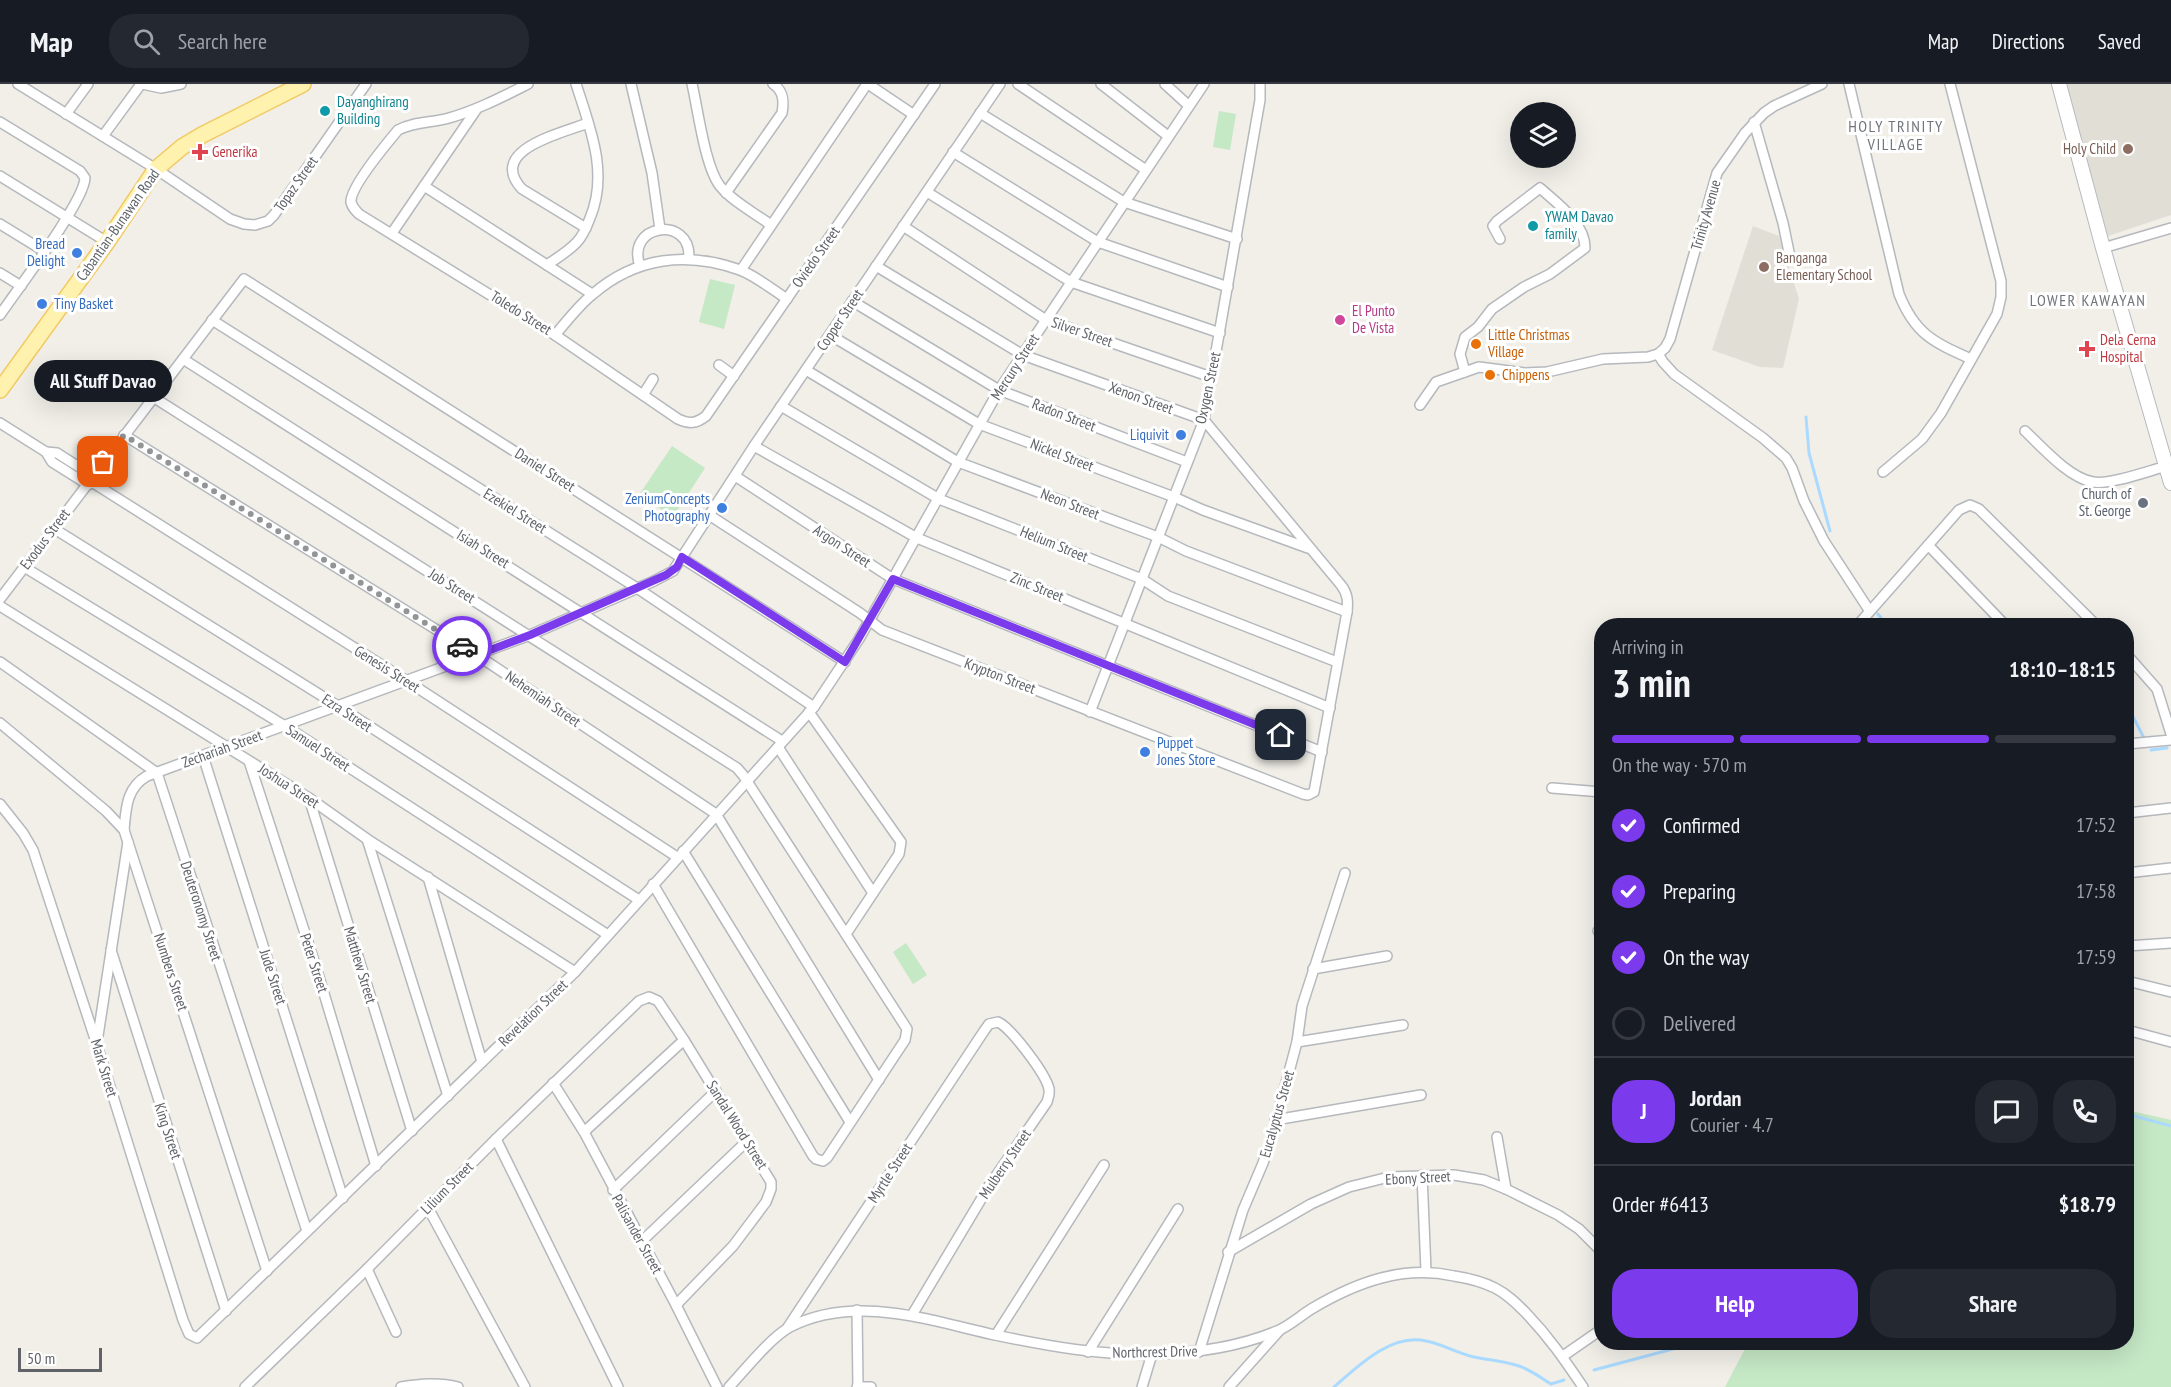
<!DOCTYPE html>
<meta charset="utf-8">
<style>
body{margin:0;font-family:"PT Sans Narrow",sans-serif;background:#242831;color:#f1f3f6;height:100vh;display:flex;flex-direction:column;font-size:22px;white-space:nowrap}
*{box-sizing:border-box;margin:0}
p{font-size:20px;color:#9ea1a6}
.icon{flex:none;width:33px;height:33px;fill:none;stroke:currentColor;stroke-width:2;stroke-linecap:round;stroke-linejoin:round}
.map{position:relative;flex:1;overflow:hidden}
.sheet{position:absolute;left:1594px;top:534px;width:540px;height:732px;display:flex;flex-direction:column;background:#171b24;border-radius:24px;box-shadow:0 6px 24px #0002}
.sheet>*{flex:none}
.buttons{position:absolute;left:1510px;top:18px;display:grid;gap:12px}
.buttons a{display:grid;place-items:center;width:66px;height:66px;border-radius:50%;background:#171b24;box-shadow:0 6px 24px #0002;font-size:30px}
.scale{position:absolute;left:18px;bottom:15px;width:84px;box-sizing:border-box;padding-left:6px;border:3px solid #5f6368;border-top:0;font-size:16px;line-height:21px;white-space:nowrap;color:#5f6368;-webkit-text-stroke:4px #fff;paint-order:stroke}
.pin{position:absolute;display:grid;place-items:center;width:51px;height:51px;color:#fff;margin:-26px;border-radius:12px;box-shadow:0 3px 9px #0006}
.courier{position:absolute;display:grid;place-items:center;width:60px;height:60px;margin:-30px;border:4px solid #7c3aed;border-radius:50%;background:#fff;color:#222;box-shadow:0 2px 8px #0007}
.bubble{position:absolute;height:42px;border-radius:21px;background:#171b24;box-shadow:0 6px 24px #0002;font-size:20px;font-weight:700;line-height:42px;text-align:center}
.summary em{font-style:normal;font-weight:700}
.summary div{display:flex;flex-direction:column-reverse}
.summary{display:flex;align-items:center;justify-content:space-between;height:102px;padding:0 18px}
h1{font-size:39px;font-weight:700;line-height:45px}
.bar{display:grid;grid-template-columns:repeat(4,1fr);gap:9px 6px;align-content:center;height:72px;padding:0 18px}
.bar i{height:8px;border-radius:4px;background:#363941}
.bar .active{background:#7c3aed}
.bar p{grid-column:span 4}
.line{display:flex;align-items:center;gap:15px;padding:0 18px;border-top:2px solid #363941}
.line div{flex:1}
.round{display:grid;place-items:center;flex:none;width:63px;height:63px;border-radius:24px;background:#242831}
ol{padding:0 18px;list-style:none}
li{display:flex;align-items:center;gap:18px;height:66px}
li p{margin-inline-start:auto}
li .icon{padding:6px;border-radius:50%;background:#7c3aed;color:#fff;stroke-width:4}
li:last-child{color:#9ea1a6}
li i{width:33px;height:33px;border:3px solid #363941;border-radius:50%}
.cta{display:flex;gap:12px;margin-top:auto;padding:12px 18px}
.cta a{flex:1;height:69px;border-radius:24px;background:#7c3aed;color:#fff;font-size:24px;font-weight:700;line-height:69px;text-align:center}
.cta a+a{background:#242831;color:#f1f3f6}
header{display:flex;align-items:center;gap:36px;box-sizing:border-box;height:84px;padding:0 30px;background:#171b24;border-bottom:2px solid #363941}
header strong{font-size:28px}
nav{display:flex;gap:33px;margin-inline-start:auto;font-size:21px}
.search{width:420px;height:54px;background:#242831;display:flex;align-items:center;gap:15px;box-sizing:border-box;padding:0 21px;border-radius:24px;color:#9ea1a6;font-size:22px}
.map>svg:first-child{display:block}
.education{fill:#e1ded6}
.green{fill:#c5e8c5}
.lines{fill:none;stroke-linecap:round;stroke-linejoin:round}
.stream{stroke:#aadaff;stroke-width:3}
.street-casing{stroke:#b5b8bc;stroke-width:12}
.secondary-casing{stroke:#b6babf;stroke-width:16}
.primary-casing{stroke:#f2c960;stroke-width:18}
.street{stroke:#fff;stroke-width:9}
.secondary{stroke:#fff;stroke-width:14}
.primary{stroke:#fff2af;stroke-width:15}
.done{stroke:#929495;stroke-width:6;stroke-dasharray:0 10.8}
.route{stroke:#7c3aed;stroke-width:8}
.culture-dot{fill:#0f9aa8;stroke:#fff;stroke-width:2}
.education-dot{fill:#8d6e63;stroke:#fff;stroke-width:2}
.health-dot{fill:#e0444e;stroke:#fff;stroke-width:2}
.shop-dot{fill:#3f7fe0;stroke:#fff;stroke-width:2}
.hotel-dot{fill:#d1479c;stroke:#fff;stroke-width:2}
.food-dot{fill:#e8710a;stroke:#fff;stroke-width:2}
.worship-dot{fill:#6b7280;stroke:#fff;stroke-width:2}
.labels{text-anchor:middle;stroke-width:6;stroke-linejoin:round;paint-order:stroke}
.culture-label{font-size:15px;fill:#0d838f;stroke:#fff;text-anchor:start}
.education-label{font-size:15px;fill:#785e54;stroke:#fff;text-anchor:end}
.health-label{font-size:15px;fill:#be3a42;stroke:#fff;text-anchor:start}
.street-label{font-size:15px;fill:#5f6368;stroke:#fff}
.shop-label{font-size:15px;fill:#366cbe;stroke:#fff;text-anchor:end}
.hotel-label{font-size:15px;fill:#b23c85;stroke:#fff;text-anchor:start}
.food-label{font-size:15px;fill:#c56008;stroke:#fff;text-anchor:start}
.worship-label{font-size:15px;fill:#5b616d;stroke:#fff;text-anchor:end}
.neighbourhood-label{font-size:16px;letter-spacing:1.5px;fill:#70757a;stroke:#fff}
</style>
<header>
<strong>Map</strong>
<div class="search"><svg class="icon" aria-label="search" viewBox="0 0 24 24"><circle cx="10" cy="10" r="6"/><path d="M15 15l6 6"/></svg>Search here</div>
<nav><a>Map</a><a>Directions</a><a>Saved</a></nav>
</header>
<div class="map">
<svg width="2171" height="1303" viewBox="0 0 2171 1303">
<rect width="100%" height="100%" fill="#f1efe8"/>
<g class="education">
<polygon points="2066,0 2171,0 2171,131 2108,152"/>
<polygon points="1753,142 1779,152 1799,215 1783,284 1760,283 1712,266"/>
</g>
<g class="green">
<polygon points="1219,27 1236,30 1230,66 1213,63"/>
<polygon points="710,195 735,201 724,245 699,238"/>
<polygon points="672,362 705,384 673,433 639,411"/>
<polygon points="906,859 927,891 913,900 893,868"/>
<polygon points="2127,1026 2171,1036 2171,1303 1725,1303 1748,1259 2127,1258"/>
</g>
<g class="lines">
<g class="stream">
<polyline points="1806,333 1809,369 1830,447"/>
<polyline points="1878,530 1887,542"/>
<polyline points="2127,621 2144,654"/>
<polyline points="2151,666 2167,664"/>
<polyline points="2127,1030 2171,1042"/>
<polyline points="1594,1286 1684,1262 1690,1258"/>
<polyline points="1551,1300 1564,1296"/>
<path d="M1334,1303C1358,1282 1391,1249 1426,1257C1442,1260 1457,1269 1474,1273C1488,1276 1505,1277 1519,1282C1531,1286 1541,1294 1551,1300"/>
</g>
<defs>
<g id="street">
<polyline points="18,0 156,85 230,135 244,140 255,141 268,137 274,131 366,0"/>
<polyline points="142,0 161,4 181,0"/>
<path d="M528,0C502,13 477,26 449,34C432,39 415,37 398,46C388,58 350,103 351,118C352,123 355,126 359,130L555,251L678,335C689,340 696,340 706,332L935,0"/>
<polyline points="631,0 652,89 660,145"/>
<path d="M692,0C698,26 705,83 720,102C733,118 755,129 771,141"/>
<polyline points="868,0 914,31"/>
<polyline points="1018,0 1146,86"/>
<polyline points="1101,0 1168,52"/>
<polyline points="1165,0 1188,21"/>
<path d="M1849,0L1899,210C1915,250 1933,258 1971,275"/>
<polyline points="980,29 1124,118 1237,155"/>
<polyline points="66,30 88,0"/>
<path d="M0,38L80,87L85,94C84,118 17,206 0,231"/>
<polyline points="1754,38 1783,139 1789,168"/>
<polyline points="103,52 141,0"/>
<polyline points="953,68 1098,158 1228,203"/>
<polyline points="0,92 107,158"/>
<polyline points="424,102 592,210"/>
<polyline points="927,108 1071,198 1220,249"/>
<path d="M726,109L782,29C784,18 784,7 773,0"/>
<polyline points="0,140 44,167"/>
<polyline points="903,142 1046,236 1211,293"/>
<path d="M586,144L522,105C486,66 562,49 588,39"/>
<polyline points="392,149 476,26"/>
<polyline points="2103,164 2171,144"/>
<path d="M547,181C557,174 569,167 577,158C583,152 587,142 590,134C609,89 590,44 576,0"/>
<path d="M640,182C625,140 690,131 689,173"/>
<polyline points="741,186 867,0"/>
<polyline points="0,189 21,202"/>
<polyline points="852,217 999,306 1187,378"/>
<polyline points="212,236 637,504 814,623"/>
<path d="M555,251C567,237 579,221 593,210C636,173 687,167 740,186C756,192 773,206 787,215"/>
<polyline points="830,251 979,340 1174,413 1203,426 1308,464"/>
<polyline points="1658,270 1663,278 1674,290 1763,354 1786,374 1792,384 1804,417 1824,457 1869,526"/>
<polyline points="183,275 782,657"/>
<polyline points="719,281 734,292"/>
<polyline points="806,286 958,378 1158,453 1186,467 1347,528"/>
<path d="M1465,288L1460,270L1465,253L1478,243L1492,225L1524,203L1550,190L1585,164C1585,139 1558,120 1540,104L1497,137L1493,142L1500,155"/>
<polyline points="643,311 653,295"/>
<polyline points="153,313 737,684 743,691 907,945 905,956 827,1074 823,1077 816,1075 813,1072 653,800"/>
<polyline points="1420,321 1436,298 1479,283 1525,289 1547,288 1603,275 1648,273 1658,270 1665,264 1670,255 1717,89 1745,49 1764,29 1774,22 1822,0"/>
<polyline points="781,322 939,415 1142,495 1168,512 1337,578"/>
<polyline points="0,339 46,368 52,378 87,400 90,400"/>
<path d="M2025,347C2042,363 2069,394 2093,398C2110,401 2148,387 2167,382"/>
<polyline points="124,351 477,571 716,730 879,996"/>
<polyline points="754,362 917,454 1330,624"/>
<polyline points="46,368 57,369 93,392 95,400 407,597 677,773"/>
<polyline points="1883,388 1922,355 1941,329 1997,230 2001,213 2001,197 1950,0"/>
<polyline points="735,392 893,495 1322,668"/>
<path d="M709,431L860,529L882,546L1303,710L1308,711L1314,708L1347,528C1348,517 1348,510 1341,501L1204,336L1023,271L876,182"/>
<polyline points="53,444 338,622 639,816"/>
<polyline points="1928,461 2006,542"/>
<polyline points="24,483 285,642 608,851"/>
<polyline points="0,515 244,195 845,578"/>
<polyline points="0,522 309,714 367,755 575,888"/>
<polyline points="1857,542 1959,426 1970,421 1979,425 2097,542"/>
<polyline points="2127,571 2157,605 2171,650"/>
<polyline points="0,578 157,689 307,1147"/>
<polyline points="809,628 901,758 899,770 846,850"/>
<polyline points="1090,628 1204,336 1260,16 1260,0"/>
<polyline points="0,639 106,727 124,746 267,1187"/>
<polyline points="2127,660 2171,656"/>
<polyline points="778,663 873,809"/>
<polyline points="203,672 343,1114"/>
<polyline points="249,677 316,883 376,1082"/>
<polyline points="1552,704 1602,708"/>
<polyline points="309,714 412,1047"/>
<polyline points="0,720 23,749 33,766 97,961 183,1236 189,1250 197,1254 575,888 814,623 859,555 999,306 1204,0"/>
<polyline points="2127,729 2171,724"/>
<path d="M124,746C126,725 126,704 147,692L530,551L654,497L673,487L754,362L1000,0"/>
<polyline points="367,755 448,1012"/>
<polyline points="683,767 850,1038"/>
<polyline points="2127,789 2171,784"/>
<polyline points="428,793 482,978"/>
<polyline points="1598,847 1602,847"/>
<polyline points="2127,862 2171,859"/>
<polyline points="111,866 226,1227"/>
<polyline points="1313,885 1387,872"/>
<polyline points="2127,897 2171,908"/>
<polyline points="2127,946 2171,958"/>
<polyline points="97,958 128,758"/>
<polyline points="1297,958 1403,941"/>
<polyline points="553,999 584,1048 676,1221 717,1303"/>
<polyline points="1275,1036 1421,1011"/>
<polyline points="584,1048 684,956"/>
<polyline points="1497,1053 1506,1105"/>
<polyline points="496,1055 618,1303"/>
<polyline points="1422,1091 1426,1187"/>
<polyline points="613,1106 716,1007"/>
<polyline points="427,1122 525,1303"/>
<polyline points="642,1157 746,1058"/>
<polyline points="1228,1168 1311,1120 1349,1103 1389,1093 1454,1091 1484,1096 1506,1105 1558,1131 1579,1145 1602,1168"/>
<polyline points="367,1185 396,1248"/>
<polyline points="857,1226 858,1303"/>
<path d="M788,1243L984,947L989,940L998,938C1011,944 1046,990 1049,1005C1050,1010 1048,1014 1047,1018L989,1102L912,1231"/>
<polyline points="996,1251 1104,1081"/>
<polyline points="1088,1268 1178,1125"/>
<polyline points="1199,1268 1243,1126 1263,1079 1270,1059 1297,958 1302,922 1345,789"/>
<polyline points="1563,1272 1602,1245"/>
<polyline points="245,1303 367,1185 496,1055 639,917 649,913 658,917 684,956 771,1098 771,1105 766,1118 733,1162 676,1221"/>
<path d="M401,1303C420,1300 438,1298 458,1303"/>
<path d="M729,1303C744,1287 771,1253 790,1243C855,1210 928,1236 995,1251C1048,1262 1102,1272 1156,1270C1198,1269 1238,1263 1277,1247C1290,1242 1301,1231 1313,1224C1357,1198 1403,1181 1454,1192C1467,1194 1483,1198 1495,1204C1507,1210 1516,1219 1525,1228C1549,1253 1564,1275 1583,1303"/>
<polyline points="857,1303 871,1303"/>
<polyline points="1142,1303 1152,1270"/>
<polyline points="1229,1303 1279,1247"/>
</g>
<polyline id="secondary" points="2059,0 2103,164 2171,399"/>
<polyline id="primary" points="0,306 107,158 156,85 182,63 202,51 303,0"/>
</defs>
<use href="#street" class="street-casing"/>
<use href="#secondary" class="secondary-casing"/>
<use href="#primary" class="primary-casing"/>
<use href="#street" class="street"/>
<use href="#secondary" class="secondary"/>
<use href="#primary" class="primary"/>
</g>
<g class="lines">
<polyline class="done" points="103,378 124,351 462,562"/>
<polyline class="route" points="462,562 477,571 530,551 666,491 677,483 682,473 845,578 893,495 1281,651"/>
</g>
<g class="culture-dot">
<circle cx="325" cy="27" r="6"/>
<circle cx="1533" cy="142" r="6"/>
</g>
<g class="education-dot">
<circle cx="2128" cy="65" r="6"/>
<circle cx="1764" cy="183" r="6"/>
</g>
<g class="health-dot">
<path d="M197 59h6v6h6v6h-6v6h-6v-6h-6v-6h6z"/>
<path d="M2084 256h6v6h6v6h-6v6h-6v-6h-6v-6h6z"/>
</g>
<g class="shop-dot">
<circle cx="77" cy="169" r="6"/>
<circle cx="42" cy="220" r="6"/>
<circle cx="1181" cy="351" r="6"/>
<circle cx="722" cy="424" r="6"/>
<circle cx="1145" cy="668" r="6"/>
</g>
<circle class="hotel-dot" cx="1340" cy="236" r="6"/>
<g class="food-dot">
<circle cx="1476" cy="260" r="6"/>
<circle cx="1490" cy="291" r="6"/>
</g>
<circle class="worship-dot" cx="2143" cy="419" r="6"/>
<g class="labels">
<g class="culture-label">
<text x="337" y="23">Dayanghirang<tspan x="337" dy="17">Building</tspan></text>
<text x="1545" y="138">YWAM Davao<tspan x="1545" dy="17">family</tspan></text>
</g>
<g class="education-label">
<text x="2116" y="70">Holy Child</text>
<text x="1776" y="179" text-anchor="start">Banganga<tspan x="1776" dy="17">Elementary School</tspan></text>
</g>
<g class="health-label">
<text x="212" y="73">Generika</text>
<text x="2100" y="261">Dela Cerna<tspan x="2100" dy="17">Hospital</tspan></text>
</g>
<g class="street-label">
<text transform="translate(296 100) rotate(-55)" y="5">Topaz Street</text>
<text transform="translate(1706 131) rotate(-74)" y="5">Trinity Avenue</text>
<text transform="translate(118 141) rotate(-55)" y="5">Cabantian-Bunawan Road</text>
<text transform="translate(816 173) rotate(-55)" y="5">Oviedo Street</text>
<text transform="translate(521 229) rotate(32)" y="5">Toledo Street</text>
<text transform="translate(840 236) rotate(-56)" y="5">Copper Street</text>
<text transform="translate(1082 248) rotate(19)" y="5">Silver Street</text>
<text transform="translate(1015 283) rotate(-57)" y="5">Mercury Street</text>
<text transform="translate(1208 304) rotate(-78)" y="5">Oxygen Street</text>
<text transform="translate(1141 314) rotate(20)" y="5">Xenon Street</text>
<text transform="translate(1064 331) rotate(21)" y="5">Radon Street</text>
<text transform="translate(1062 371) rotate(21)" y="5">Nickel Street</text>
<text transform="translate(545 386) rotate(32)" y="5">Daniel Street</text>
<text transform="translate(1070 420) rotate(21)" y="5">Neon Street</text>
<text transform="translate(515 427) rotate(32)" y="5">Ezekiel Street</text>
<text transform="translate(45 455) rotate(-53)" y="5">Exodus Street</text>
<text transform="translate(1054 460) rotate(22)" y="5">Helium Street</text>
<text transform="translate(842 462) rotate(33)" y="5">Argon Street</text>
<text transform="translate(483 465) rotate(32)" y="5">Isiah Street</text>
<text transform="translate(452 502) rotate(32)" y="5">Job Street</text>
<text transform="translate(1037 503) rotate(22)" y="5">Zinc Street</text>
<text transform="translate(387 585) rotate(32)" y="5">Genesis Street</text>
<text transform="translate(1000 592) rotate(21)" y="5">Krypton Street</text>
<text transform="translate(543 615) rotate(34)" y="5">Nehemiah Street</text>
<text transform="translate(347 629) rotate(33)" y="5">Ezra Street</text>
<text transform="translate(318 664) rotate(33)" y="5">Samuel Street</text>
<text transform="translate(222 665) rotate(-20)" y="5">Zechariah Street</text>
<text transform="translate(289 702) rotate(33)" y="5">Joshua Street</text>
<text transform="translate(201 827) rotate(72)" y="5">Deuteronomy Street</text>
<text transform="translate(314 879) rotate(72)" y="5">Peter Street</text>
<text transform="translate(360 881) rotate(73)" y="5">Matthew Street</text>
<text transform="translate(171 888) rotate(72)" y="5">Numbers Street</text>
<text transform="translate(273 893) rotate(72)" y="5">Jude Street</text>
<text transform="translate(533 929) rotate(-44)" y="5">Revelation Street</text>
<text transform="translate(104 984) rotate(73)" y="5">Mark Street</text>
<text transform="translate(1277 1030) rotate(-74)" y="5">Eucalyptus Street</text>
<text transform="translate(737 1041) rotate(58)" y="5">Sandal Wood Street</text>
<text transform="translate(168 1047) rotate(72)" y="5">King Street</text>
<text transform="translate(1005 1080) rotate(-56)" y="5">Mulberry Street</text>
<text transform="translate(890 1089) rotate(-57)" y="5">Myrtle Street</text>
<text transform="translate(1418 1094) rotate(-3)" y="5">Ebony Street</text>
<text transform="translate(447 1104) rotate(-45)" y="5">Lilium Street</text>
<text transform="translate(637 1150) rotate(61)" y="5">Palisander Street</text>
<text transform="translate(1155 1268) rotate(-1)" y="5">Northcrest Drive</text>
</g>
<g class="shop-label">
<text x="65" y="165">Bread<tspan x="65" dy="17">Delight</tspan></text>
<text x="54" y="225" text-anchor="start">Tiny Basket</text>
<text x="1169" y="356">Liquivit</text>
<text x="710" y="420">ZeniumConcepts<tspan x="710" dy="17">Photography</tspan></text>
<text x="1157" y="664" text-anchor="start">Puppet<tspan x="1157" dy="17">Jones Store</tspan></text>
</g>
<g class="hotel-label">
<text x="1352" y="232">El Punto<tspan x="1352" dy="17">De Vista</tspan></text>
</g>
<g class="food-label">
<text x="1488" y="256">Little Christmas<tspan x="1488" dy="17">Village</tspan></text>
<text x="1502" y="296">Chippens</text>
</g>
<g class="worship-label">
<text x="2131" y="415">Church of<tspan x="2131" dy="17">St. George</tspan></text>
</g>
<g class="neighbourhood-label">
<text x="1896" y="48">HOLY TRINITY<tspan x="1896" dy="18">VILLAGE</tspan></text>
<text x="2088" y="222">LOWER KAWAYAN</text>
</g>
</g>
</svg>
<div class="buttons">
<a><svg class="icon" aria-label="layers" viewBox="0 0 24 24"><path d="M12 4l9 5-9 5-9-5zM3 14l9 5 9-5"/></svg></a>
</div>
<div class="scale">50 m</div>
<div class="pin" style="left:103px;top:378px;background:#ea580c"><svg class="icon" aria-label="bag" viewBox="0 0 24 24"><path d="M5 8h14l-1 12H6zM9 8a3 3 0 0 1 6 0"/></svg></div>
<div class="pin" style="left:1281px;top:651px;background:#1f2937"><svg class="icon" aria-label="home" viewBox="0 0 24 24"><path d="M3 11l9-7 9 7M6 9v11h12V9"/></svg></div>
<div class="courier" style="left:462px;top:562px"><svg class="icon" aria-label="car" viewBox="0 0 24 24"><path d="M5 17H2v-5l4-1 3-4h7l3 4 3 1v5h-3M9 17h6M6 11h13"/><circle cx="7" cy="17" r="2"/><circle cx="17" cy="17" r="2"/></svg></div>
<div class="bubble" style="left:34px;top:276px;width:138px">All Stuff Davao</div>
<section class="sheet">
<div class="summary"><div><h1>3 min</h1><p>Arriving in</p></div><em>18:10–18:15</em></div>
<div class="bar"><i class="active"></i><i class="active"></i><i class="active"></i><i></i><p>On the way · 570 m</p></div>
<ol>
<li><svg class="icon" aria-label="check" viewBox="0 0 24 24"><path d="M5 12l5 5 9-10"/></svg>Confirmed<p>17:52</p></li>
<li><svg class="icon" aria-label="check" viewBox="0 0 24 24"><path d="M5 12l5 5 9-10"/></svg>Preparing<p>17:58</p></li>
<li><svg class="icon" aria-label="check" viewBox="0 0 24 24"><path d="M5 12l5 5 9-10"/></svg>On the way<p>17:59</p></li>
<li><i></i>Delivered</li>
</ol>
<div class="line" style="height:108px"><b class="round" style="background:#7c3aed;color:#fff">J</b><div><b>Jordan</b><p>Courier · 4.7</p></div><a class="round"><svg class="icon" aria-label="chat" viewBox="0 0 24 24"><path d="M4 5h16v11H9l-5 4z"/></svg></a><a class="round"><svg class="icon" aria-label="phone" viewBox="0 0 24 24"><path d="M5 4h4l2 5-3 2q2 4 5 5l2-3 5 2v4C11 20 4 13 5 4z"/></svg></a></div>
<div class="line" style="height:78px"><div>Order #6413</div><b>$18.79</b></div>
<div class="cta"><a>Help</a><a>Share</a></div>
</section>
</div>
